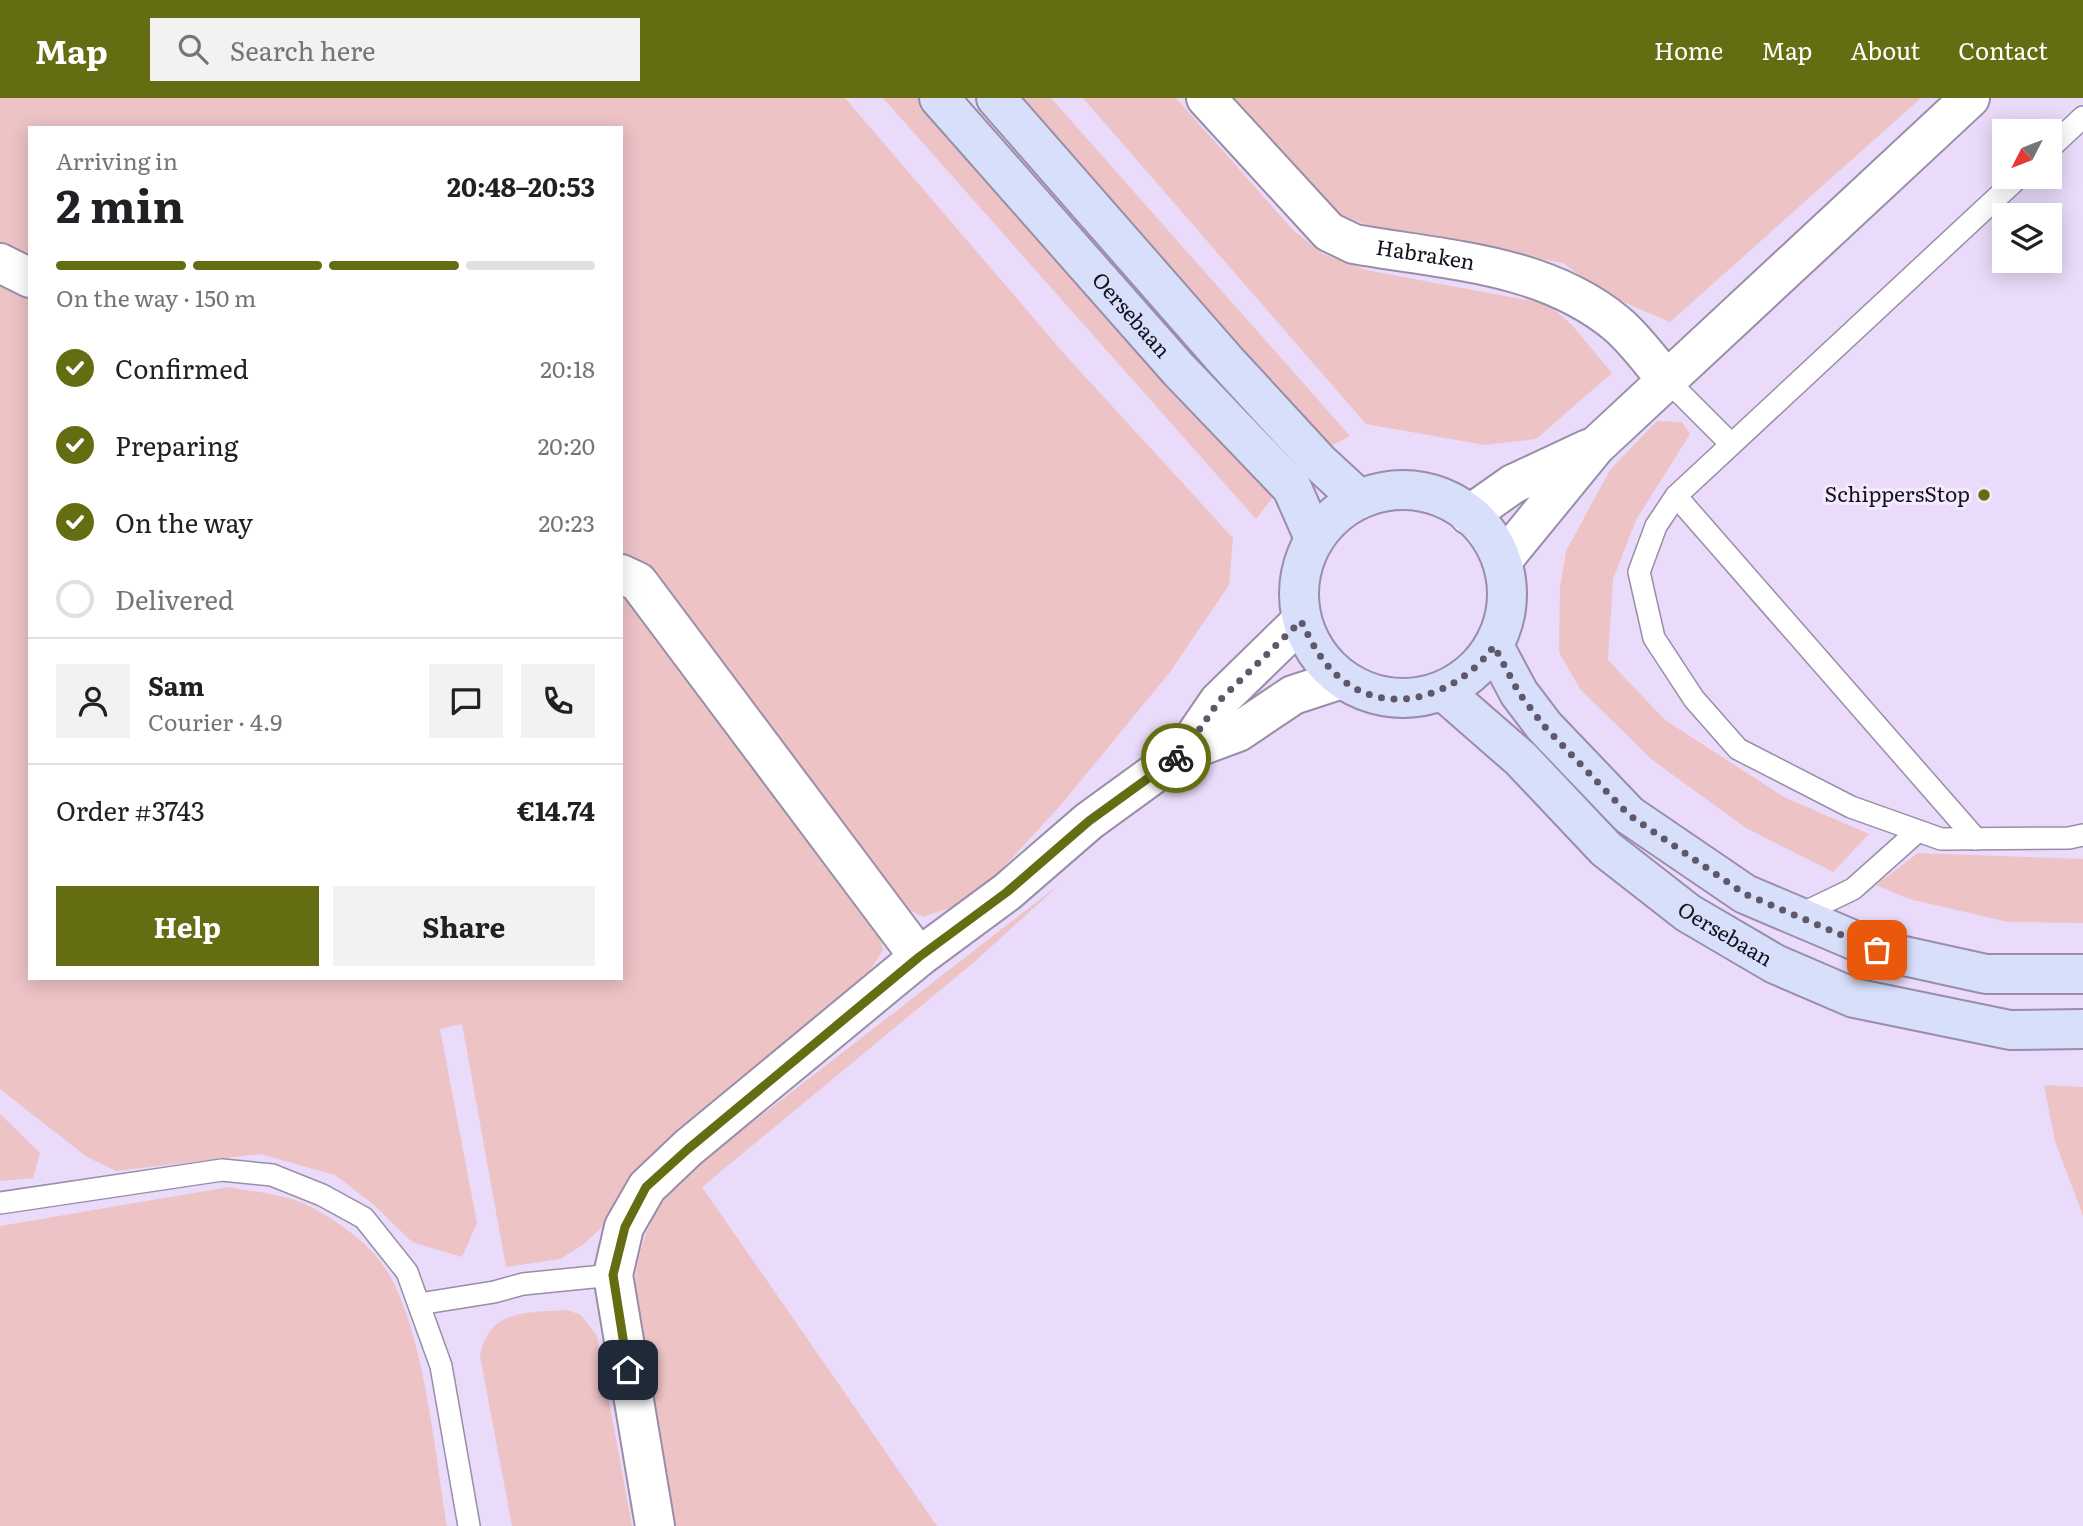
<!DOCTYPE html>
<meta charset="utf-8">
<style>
body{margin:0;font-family:Literata,serif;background:#f2f2f2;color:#202124;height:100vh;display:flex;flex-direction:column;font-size:26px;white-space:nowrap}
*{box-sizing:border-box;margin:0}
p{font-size:23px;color:#757577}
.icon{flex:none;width:38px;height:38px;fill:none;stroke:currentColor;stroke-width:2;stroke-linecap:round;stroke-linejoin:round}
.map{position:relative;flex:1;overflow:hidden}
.sheet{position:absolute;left:28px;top:28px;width:595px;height:854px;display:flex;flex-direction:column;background:#fff;border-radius:0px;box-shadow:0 4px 18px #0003}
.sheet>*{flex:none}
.needle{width:46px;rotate:228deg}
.controls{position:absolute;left:1992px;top:21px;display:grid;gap:14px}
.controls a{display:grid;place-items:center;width:70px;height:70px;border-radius:0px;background:#fff;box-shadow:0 4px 18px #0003;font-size:35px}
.pin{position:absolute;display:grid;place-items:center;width:60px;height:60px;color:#fff;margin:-30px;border-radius:14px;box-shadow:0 4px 10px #0006}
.courier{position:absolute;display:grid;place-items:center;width:70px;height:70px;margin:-35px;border:5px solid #656d13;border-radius:50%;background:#fff;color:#222;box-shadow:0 2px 9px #0007}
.head em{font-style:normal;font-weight:700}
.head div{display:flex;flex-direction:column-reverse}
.head{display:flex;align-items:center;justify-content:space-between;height:119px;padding:0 28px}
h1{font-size:46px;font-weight:700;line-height:52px}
.bar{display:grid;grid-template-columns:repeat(4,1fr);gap:10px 7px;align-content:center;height:84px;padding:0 28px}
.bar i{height:9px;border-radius:5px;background:#e0e0e0}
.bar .active{background:#656d13}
.bar p{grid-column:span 4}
.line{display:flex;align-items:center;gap:18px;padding:0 28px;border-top:2px solid #e0e0e0}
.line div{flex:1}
.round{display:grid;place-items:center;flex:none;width:74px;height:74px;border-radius:0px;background:#f2f2f2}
ol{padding:0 28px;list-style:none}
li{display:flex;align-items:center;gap:21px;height:77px}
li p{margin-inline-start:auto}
li .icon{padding:7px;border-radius:50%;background:#656d13;color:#fff;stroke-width:4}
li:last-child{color:#757577}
li i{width:38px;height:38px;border:4px solid #e0e0e0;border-radius:50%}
.primary-button{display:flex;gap:14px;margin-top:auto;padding:14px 28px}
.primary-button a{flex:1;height:80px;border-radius:0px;background:#656d13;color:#fff;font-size:28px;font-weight:700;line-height:80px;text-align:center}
.primary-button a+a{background:#f2f2f2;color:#202124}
header{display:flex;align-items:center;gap:42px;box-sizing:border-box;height:98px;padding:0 35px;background:#656d13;color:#fff}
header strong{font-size:33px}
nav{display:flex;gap:38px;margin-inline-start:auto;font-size:24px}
.search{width:490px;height:63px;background:#f2f2f2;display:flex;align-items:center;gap:18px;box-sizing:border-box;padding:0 24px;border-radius:0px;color:#757577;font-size:26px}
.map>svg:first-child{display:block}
.green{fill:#edc3c6;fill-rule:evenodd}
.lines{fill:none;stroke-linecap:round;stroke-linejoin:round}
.lane-casing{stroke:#998da8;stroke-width:24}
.street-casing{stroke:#998da8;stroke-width:42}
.secondary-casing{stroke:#998da8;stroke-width:42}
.lane{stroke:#fff;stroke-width:21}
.street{stroke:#fff;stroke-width:38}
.secondary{stroke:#d8dffa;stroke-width:38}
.done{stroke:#605869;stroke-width:7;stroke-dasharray:0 12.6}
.route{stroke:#656d13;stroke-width:9}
.poi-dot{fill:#656d13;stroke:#f3ebfd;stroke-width:2.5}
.labels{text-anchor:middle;stroke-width:6;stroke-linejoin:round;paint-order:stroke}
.street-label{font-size:21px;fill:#16121c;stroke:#f3ebfd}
.poi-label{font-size:21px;fill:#16121c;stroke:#f3ebfd;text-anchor:end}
</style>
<header>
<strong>Map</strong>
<div class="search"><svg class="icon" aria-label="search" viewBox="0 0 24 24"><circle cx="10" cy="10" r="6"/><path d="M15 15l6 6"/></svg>Search here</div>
<nav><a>Home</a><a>Map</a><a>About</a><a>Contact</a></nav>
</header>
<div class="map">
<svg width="2083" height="1428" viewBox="0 0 2083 1428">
<rect width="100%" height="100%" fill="#e9dbf9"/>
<g class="green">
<path d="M0,0H845L1067,259L1233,440L1229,487L1170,574L1060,708L973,802L923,819L899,807L878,833L883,852L860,888L644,1067L619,1096L601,1130L584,1146L560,1161L506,1169L462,926L440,931L477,1125L462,1159L412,1144L373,1106L335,1077L260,1056L116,1073L87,1059L0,991ZM30,30H621V880H30Z"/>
<polygon points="883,0 920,0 1092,194 1276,395 1256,421"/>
<polygon points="1014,0 1051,0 1350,338 1323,352"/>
<polygon points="1083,0 1176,0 1293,132 1323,156 1366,172 1548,206 1572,227 1612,275 1536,341 1485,347 1366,326"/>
<polygon points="1233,0 1921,0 1670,224 1607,197 1563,165 1387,132 1345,120 1323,103"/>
<polygon points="1657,323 1682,324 1690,336 1636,422 1613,481 1608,562 1665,622 1784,699 1869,736 1833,774 1746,730 1651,661 1580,591 1559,554 1560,490 1566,453 1610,372"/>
<polygon points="1918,755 2083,761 2083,825 2008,824 1909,801 1876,787"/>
<path d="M1060,786L973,865L702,1089L937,1428H672L634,1201C635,1152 651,1110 686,1076Z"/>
<polygon points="2044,987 2083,989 2083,1118 2055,1043"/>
<polygon points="0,1016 40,1055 33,1080 0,1083"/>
<path d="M229,1089C253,1094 285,1096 307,1107C335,1121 367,1143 385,1170C424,1229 435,1356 447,1428H0V1128Z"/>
<path d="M567,1212L581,1217L597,1238L632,1428H512L480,1258C489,1210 527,1215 567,1212Z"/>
</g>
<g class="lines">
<defs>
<g id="lane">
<polyline points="2049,51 2083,19"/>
<polyline points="2019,79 1676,398 1656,428 1639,474 1654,540 1694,601 1738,651 1851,709 1941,741 2069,740 2083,737"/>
<polyline points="1667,282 1731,346"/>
<polyline points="1676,398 1976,741"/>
<polyline points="1797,818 1853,791 1918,733"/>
<polyline points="0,1105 222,1072 272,1077 322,1097 364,1120 407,1174 441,1268 469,1428"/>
<polyline points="419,1206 494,1194 523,1186 613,1177"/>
</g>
<g id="street">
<path id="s1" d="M1206,0L1329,134L1354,146C1444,162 1544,165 1617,226C1635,241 1651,264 1667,282"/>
<polyline points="0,165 30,180"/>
<polyline points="1469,417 1513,386 1588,351"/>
<polyline points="1502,463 1596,348 1970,0"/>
<polyline points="621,476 638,484 919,859"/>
<polyline points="1184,654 1219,603 1301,523"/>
<polyline points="655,1428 613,1177 624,1129 647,1089 688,1050 919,859 1007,794 1089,723 1184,654 1238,634 1293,597 1342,581"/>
</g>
<g id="secondary">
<path id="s2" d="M939,0L1179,272L1292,390L1314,440"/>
<polyline points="996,0 1227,264 1320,365 1359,401"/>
<circle cx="1403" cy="496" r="104"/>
<polyline points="1494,548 1519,595 1544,628 1629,717 1745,796 1877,852 1986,876 2083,876"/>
<path id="s3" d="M1443,593L1521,661L1606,751L1688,815L1775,866L1854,900L2010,932L2083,931"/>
</g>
</defs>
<use href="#lane" class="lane-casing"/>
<use href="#street" class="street-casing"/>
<use href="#secondary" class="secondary-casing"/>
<use href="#lane" class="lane"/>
<use href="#street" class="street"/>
<use href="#secondary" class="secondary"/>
</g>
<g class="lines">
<path class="done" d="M1176,660L1184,654L1219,603L1301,523C1312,545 1321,564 1340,580C1390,622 1460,596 1494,548L1519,595L1544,628L1629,717L1745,796L1877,852"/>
<polyline class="route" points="628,1272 613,1177 625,1129 646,1089 688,1051 919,859 1007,794 1089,723 1176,660"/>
</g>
<circle class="poi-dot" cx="1984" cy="397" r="7"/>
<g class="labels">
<g class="street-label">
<text dy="7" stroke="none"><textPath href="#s1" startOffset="282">Habraken</textPath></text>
<text dy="7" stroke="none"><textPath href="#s2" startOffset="290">Oersebaan</textPath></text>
<text dy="7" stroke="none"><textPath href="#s3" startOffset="374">Oersebaan</textPath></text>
</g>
<g class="poi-label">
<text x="1970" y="404">SchippersStop</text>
</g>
</g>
</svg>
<div class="controls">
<a><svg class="needle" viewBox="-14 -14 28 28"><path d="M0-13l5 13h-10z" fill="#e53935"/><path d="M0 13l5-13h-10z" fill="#757577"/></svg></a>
<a><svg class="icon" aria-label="layers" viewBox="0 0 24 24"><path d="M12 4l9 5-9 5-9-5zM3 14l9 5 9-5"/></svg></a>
</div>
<div class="pin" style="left:1877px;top:852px;background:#ea580c"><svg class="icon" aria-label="bag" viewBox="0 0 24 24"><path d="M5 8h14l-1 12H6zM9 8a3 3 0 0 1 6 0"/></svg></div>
<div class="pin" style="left:628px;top:1272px;background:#1f2937"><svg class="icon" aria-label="home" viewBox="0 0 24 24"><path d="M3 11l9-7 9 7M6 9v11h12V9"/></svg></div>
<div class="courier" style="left:1176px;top:660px"><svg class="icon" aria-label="bike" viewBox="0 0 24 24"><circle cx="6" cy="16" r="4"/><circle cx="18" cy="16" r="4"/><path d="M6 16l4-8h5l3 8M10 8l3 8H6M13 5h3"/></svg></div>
<section class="sheet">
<div class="head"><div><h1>2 min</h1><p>Arriving in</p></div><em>20:48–20:53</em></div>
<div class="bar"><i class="active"></i><i class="active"></i><i class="active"></i><i></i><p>On the way · 150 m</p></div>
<ol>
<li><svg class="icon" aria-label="check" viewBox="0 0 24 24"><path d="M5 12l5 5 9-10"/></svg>Confirmed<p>20:18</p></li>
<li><svg class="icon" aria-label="check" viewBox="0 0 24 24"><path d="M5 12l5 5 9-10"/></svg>Preparing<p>20:20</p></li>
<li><svg class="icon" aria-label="check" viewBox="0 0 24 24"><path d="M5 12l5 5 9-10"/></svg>On the way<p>20:23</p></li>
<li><i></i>Delivered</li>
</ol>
<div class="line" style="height:126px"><a class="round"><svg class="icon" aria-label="person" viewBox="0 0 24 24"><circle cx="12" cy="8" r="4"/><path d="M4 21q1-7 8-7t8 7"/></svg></a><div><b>Sam</b><p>Courier · 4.9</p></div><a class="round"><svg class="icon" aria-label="chat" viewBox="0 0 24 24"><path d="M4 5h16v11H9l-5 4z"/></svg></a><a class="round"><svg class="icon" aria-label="phone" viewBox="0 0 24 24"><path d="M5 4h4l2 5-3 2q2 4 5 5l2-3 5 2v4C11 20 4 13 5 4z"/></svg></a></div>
<div class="line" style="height:91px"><div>Order #3743</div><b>€14.74</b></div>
<div class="primary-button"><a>Help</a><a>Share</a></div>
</section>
</div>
